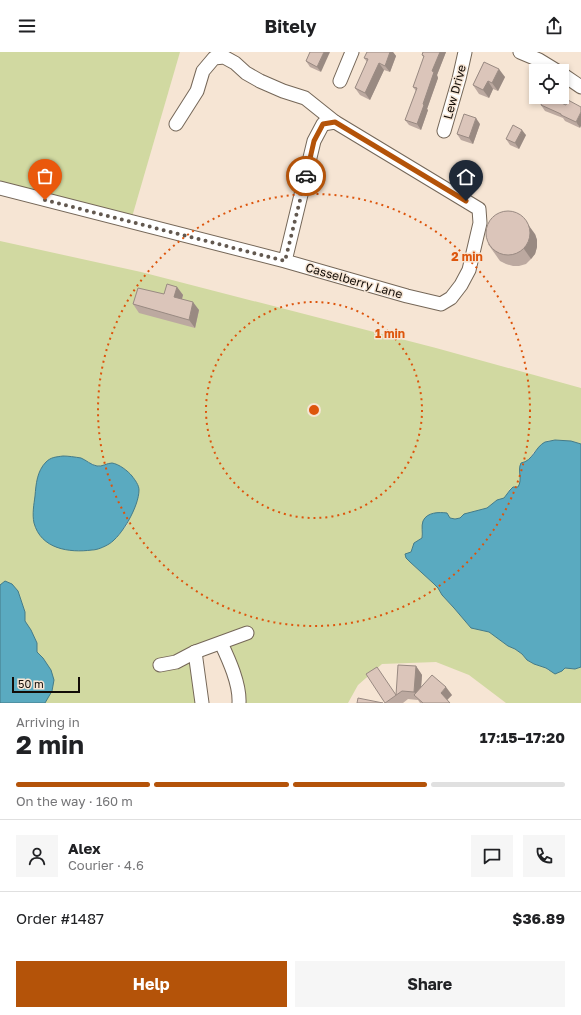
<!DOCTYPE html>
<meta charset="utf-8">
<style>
body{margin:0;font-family:"Golos Text",sans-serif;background:#f6f6f6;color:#202124;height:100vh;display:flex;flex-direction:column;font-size:15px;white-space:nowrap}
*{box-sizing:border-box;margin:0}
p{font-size:13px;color:#757577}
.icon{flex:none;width:22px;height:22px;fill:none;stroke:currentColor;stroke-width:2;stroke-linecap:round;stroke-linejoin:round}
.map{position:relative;height:651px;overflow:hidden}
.sheet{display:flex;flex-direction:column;background:#fff;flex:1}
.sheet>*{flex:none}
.buttons{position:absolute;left:529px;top:12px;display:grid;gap:8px}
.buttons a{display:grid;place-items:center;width:40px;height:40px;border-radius:0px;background:#fff;box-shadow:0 2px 6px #0003;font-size:20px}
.scale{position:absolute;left:12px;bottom:10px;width:68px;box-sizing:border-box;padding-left:4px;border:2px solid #120c07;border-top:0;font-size:11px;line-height:14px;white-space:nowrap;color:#120c07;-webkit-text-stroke:3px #f6e5d4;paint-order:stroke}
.pin{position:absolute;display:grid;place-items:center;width:34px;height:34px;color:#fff;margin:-41px -17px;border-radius:50% 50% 50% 0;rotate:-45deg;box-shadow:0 0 4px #0007}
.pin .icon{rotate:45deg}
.courier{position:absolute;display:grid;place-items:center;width:40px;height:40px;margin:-20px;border:3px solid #b45309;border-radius:50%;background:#fff;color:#222;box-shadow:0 1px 5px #0007}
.head em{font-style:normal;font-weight:700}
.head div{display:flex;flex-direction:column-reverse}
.head{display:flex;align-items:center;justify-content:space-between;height:68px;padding:0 16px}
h1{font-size:26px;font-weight:700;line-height:30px}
.bar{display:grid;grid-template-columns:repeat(4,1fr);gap:6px 4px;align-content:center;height:48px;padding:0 16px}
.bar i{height:5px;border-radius:3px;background:#e0e0e0}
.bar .selected{background:#b45309}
.bar p{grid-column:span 4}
.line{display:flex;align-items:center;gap:10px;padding:0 16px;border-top:1px solid #e0e0e0}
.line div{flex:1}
.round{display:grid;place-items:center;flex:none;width:42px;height:42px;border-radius:0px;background:#f6f6f6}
.button{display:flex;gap:8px;margin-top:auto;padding:8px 16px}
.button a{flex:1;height:46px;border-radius:0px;background:#b45309;color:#fff;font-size:16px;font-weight:700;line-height:46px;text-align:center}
.button a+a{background:#f6f6f6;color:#202124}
header{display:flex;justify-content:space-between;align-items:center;height:52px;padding:0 16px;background:#fff;font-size:18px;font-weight:700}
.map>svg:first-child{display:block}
.green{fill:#d1d9a1;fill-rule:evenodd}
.water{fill:#5aaac0;stroke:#447b88}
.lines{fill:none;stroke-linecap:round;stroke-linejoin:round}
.minor-casing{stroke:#756758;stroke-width:15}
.minor{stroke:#fff;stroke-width:13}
.wall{fill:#bca9a0}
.shaded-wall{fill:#998a82}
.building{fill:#dbc5ba;stroke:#998a82}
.done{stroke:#62584f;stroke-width:4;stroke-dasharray:0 7.2}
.route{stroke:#b45309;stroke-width:5}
.ring{fill:none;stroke:#dd550c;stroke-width:2;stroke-dasharray:2 4}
.labels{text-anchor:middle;stroke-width:3;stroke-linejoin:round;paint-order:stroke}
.street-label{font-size:12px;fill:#120c07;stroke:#f6e5d4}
.centre{fill:#dd550c;stroke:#f6e5d4;stroke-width:2}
.ring-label{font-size:12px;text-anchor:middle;font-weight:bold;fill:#dd550c;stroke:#f6e5d4;stroke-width:3;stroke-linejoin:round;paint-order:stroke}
</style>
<header><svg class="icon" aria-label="menu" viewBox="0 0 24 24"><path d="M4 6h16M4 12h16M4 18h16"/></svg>Bitely<svg class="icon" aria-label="share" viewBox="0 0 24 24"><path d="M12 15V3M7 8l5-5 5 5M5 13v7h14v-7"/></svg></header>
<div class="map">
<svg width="581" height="651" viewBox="0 0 581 651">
<rect width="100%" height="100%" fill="#f6e5d4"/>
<g class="green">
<polygon points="0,0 180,0 132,165 0,131"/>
<path d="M0,189L141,220L436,296L581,336V392L571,389L555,388L546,389L540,394L533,401L530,407L525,410L519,419C521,425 522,430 518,435H513L510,437L504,446L497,448L487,456L472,460L460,466L455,467L450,466L447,461H435L423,469L422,486L414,491L411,500L405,503L410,510L433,531L438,536L442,543L454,556L471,576L489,580L508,594L515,597L522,602L527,608L534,612L546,616L549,619H562L565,616L575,617L581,615V651H506L469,623L436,610L382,612L358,633L348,651H244L228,594L254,583L249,575L194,595H189V597L174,605L154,610L157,619L178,615L191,608L197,651H45L46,649L51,618L43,606L37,600V591L31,578L25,569V560L18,539L0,533ZM63,404L81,407L97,414H102L106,412L122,415L133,425L137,448L127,473L118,484L109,492L98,497L82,499L68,498L39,482L34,471V459Z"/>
</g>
<g class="water">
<path d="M555,388L571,389L581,392V615L575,617L565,616L562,619L555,622L546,616L534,612L527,608L522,602L515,597L508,594L489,580L471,576L454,556L442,543L438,536L433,531L410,510L406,506L405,502L411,500L414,491L422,486C423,481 421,474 423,469C427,460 439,460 447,461L450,466L455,467L460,466L464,462L487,456L497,448L504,446L510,438L513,435H518C523,427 517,419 521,411C533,409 535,395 545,390C548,389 552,389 555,388Z"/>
<path d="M63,404C68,404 75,405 81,406C86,408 91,413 97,414C102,415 107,411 112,411C119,412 128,419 132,424C135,428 139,433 139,438C139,454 122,484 109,492C104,495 97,498 92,498C69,501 41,497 34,471C32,462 34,452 35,444C36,432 37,419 46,410C51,405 56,405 63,404Z"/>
<polygon points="5,529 12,532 18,539 25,560 25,569 31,578 37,591 37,600 43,606 51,618 54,628 52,639 45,651 0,651 0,533"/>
</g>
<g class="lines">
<defs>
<g id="minor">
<polyline points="520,0 539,8 557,19"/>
<polyline points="562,22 581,35"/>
<polyline points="340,29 352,0"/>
<polyline points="176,72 197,39 203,19 214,6 224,5 235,11 246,21 260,29 283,39 305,46 335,70"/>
<polyline points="444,79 459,27 465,0"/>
<polyline points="0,136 285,209 407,244 441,252 451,246 461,233 469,218 480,171 479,157 335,70 323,72 314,89 285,209"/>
<path d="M221,591C229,608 240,632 239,651"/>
<polyline points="195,600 202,651"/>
<polyline points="160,613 176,610 195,600 247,581"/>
</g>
</defs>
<use href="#minor" class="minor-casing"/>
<use href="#minor" class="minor"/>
</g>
<g class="wall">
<polygon points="310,0 321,20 310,15 306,9"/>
<polygon points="367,0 393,0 396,4 390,20 384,18 370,48 360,43 355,36 367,10 364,6"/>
<polygon points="423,0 446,0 437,23 438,26 427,57 428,58 421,78 409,73 405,68 416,39 413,35 424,6 422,3"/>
<polygon points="484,10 505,25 498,39 493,37 489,46 479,42 473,33"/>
<polygon points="541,53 566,53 580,76 565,69 563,66 545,59"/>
<polygon points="480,72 473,92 461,88 457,82"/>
<polygon points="526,83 519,97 510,93 506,87"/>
<polygon points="535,182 537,188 537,195 535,202 531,207 526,212 519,214 513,214 506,212 500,209 488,192"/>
<polygon points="177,235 183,243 182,247 199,258 195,276 139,261 133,252 164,242"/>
<polygon points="416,614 422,623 421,636 452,643 447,648 450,651 420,651 418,648 408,647 403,651 385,651 396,643"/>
</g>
<g class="shaded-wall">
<polygon points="324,0 330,0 321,20 317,15"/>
<polygon points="390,0 393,0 396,4 390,20 385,14"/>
<polygon points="440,0 446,0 437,23 438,26 427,57 428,58 421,78 417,72 432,19"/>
<polygon points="379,11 384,18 370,48 365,41"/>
<polygon points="499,17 505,25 498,39 492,31"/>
<polygon points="488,29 493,37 489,46 483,38"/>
<polygon points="581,60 581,74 580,76 576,70"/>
<polygon points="476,66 480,72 473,92 469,86"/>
<polygon points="522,78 526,83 519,97 515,91"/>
<polygon points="527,171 535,182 537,188 537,195 535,202 531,207 524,197"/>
<polygon points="177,235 183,243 180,253 174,245"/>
<polygon points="193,250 199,258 195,276 189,268"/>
<polygon points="416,614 422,623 420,648 414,640"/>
<polygon points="446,635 452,643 446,649 441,641"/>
</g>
<g class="building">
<polygon points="310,0 324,0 317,15 306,9"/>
<polygon points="367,0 390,0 385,14 379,11 365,41 355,36 368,7 364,6"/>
<polygon points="423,0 440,0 432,19 434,20 423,52 424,53 417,72 405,68 417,36 413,35 424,4 422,3"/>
<polygon points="484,10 499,17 492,31 488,29 483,38 473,33"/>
<polygon points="544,45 547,45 566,53 568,48 581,55 581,60 576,70 561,63 561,62 541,53"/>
<polygon points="464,62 476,66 469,86 457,82"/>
<polygon points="513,73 522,78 515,91 506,87"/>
<circle cx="508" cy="181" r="22"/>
<polygon points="167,232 177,235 174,245 193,250 189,268 133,252 138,236 164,242"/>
<polygon points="398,613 416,614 414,640 402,639 385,651 366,622 377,615 396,643"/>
<polygon points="432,623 446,635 441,641 450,651 423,651 414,643"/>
<polygon points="358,646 383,651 357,651"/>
</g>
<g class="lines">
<polyline class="done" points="45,148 285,209 306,124"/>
<polyline class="route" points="306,124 314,89 323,72 335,70 466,149"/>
</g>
<g class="ring">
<circle cx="314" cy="358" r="108"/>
<circle cx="314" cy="358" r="216"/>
</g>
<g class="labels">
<g class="street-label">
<text transform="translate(455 40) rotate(-75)" y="4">Lew Drive</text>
<text transform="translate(354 229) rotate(16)" y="4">Casselberry Lane</text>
</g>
</g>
<circle cx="314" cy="358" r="6" class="centre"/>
<g class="ring-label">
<text x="467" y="209">2 min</text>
<text x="390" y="286">1 min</text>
</g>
</svg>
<div class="buttons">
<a><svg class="icon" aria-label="locate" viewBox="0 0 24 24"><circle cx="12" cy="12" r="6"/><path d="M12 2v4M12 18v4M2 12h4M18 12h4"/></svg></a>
</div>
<div class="scale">50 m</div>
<div class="pin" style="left:45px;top:148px;background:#ea580c"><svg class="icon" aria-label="bag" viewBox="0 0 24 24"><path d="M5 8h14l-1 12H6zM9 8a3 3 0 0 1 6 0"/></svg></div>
<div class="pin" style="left:466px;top:149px;background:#1f2937"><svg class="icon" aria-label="home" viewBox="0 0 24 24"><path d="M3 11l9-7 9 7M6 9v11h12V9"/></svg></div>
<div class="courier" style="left:306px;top:124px"><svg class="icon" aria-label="car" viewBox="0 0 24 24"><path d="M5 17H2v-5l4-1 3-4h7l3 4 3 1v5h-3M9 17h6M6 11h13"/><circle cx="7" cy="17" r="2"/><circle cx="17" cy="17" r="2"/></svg></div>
</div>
<section class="sheet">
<div class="head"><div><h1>2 min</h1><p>Arriving in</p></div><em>17:15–17:20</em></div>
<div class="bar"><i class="selected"></i><i class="selected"></i><i class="selected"></i><i></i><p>On the way · 160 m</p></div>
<div class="line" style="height:72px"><a class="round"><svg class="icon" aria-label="person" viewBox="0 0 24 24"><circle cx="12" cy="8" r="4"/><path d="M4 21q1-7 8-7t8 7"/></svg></a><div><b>Alex</b><p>Courier · 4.6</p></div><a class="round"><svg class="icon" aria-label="chat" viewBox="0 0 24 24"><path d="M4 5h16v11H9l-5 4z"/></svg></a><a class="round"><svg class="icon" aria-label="phone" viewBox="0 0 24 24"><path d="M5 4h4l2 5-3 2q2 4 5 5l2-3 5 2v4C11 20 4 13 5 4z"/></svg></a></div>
<div class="line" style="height:52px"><div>Order #1487</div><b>$36.89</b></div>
<div class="button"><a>Help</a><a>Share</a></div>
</section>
